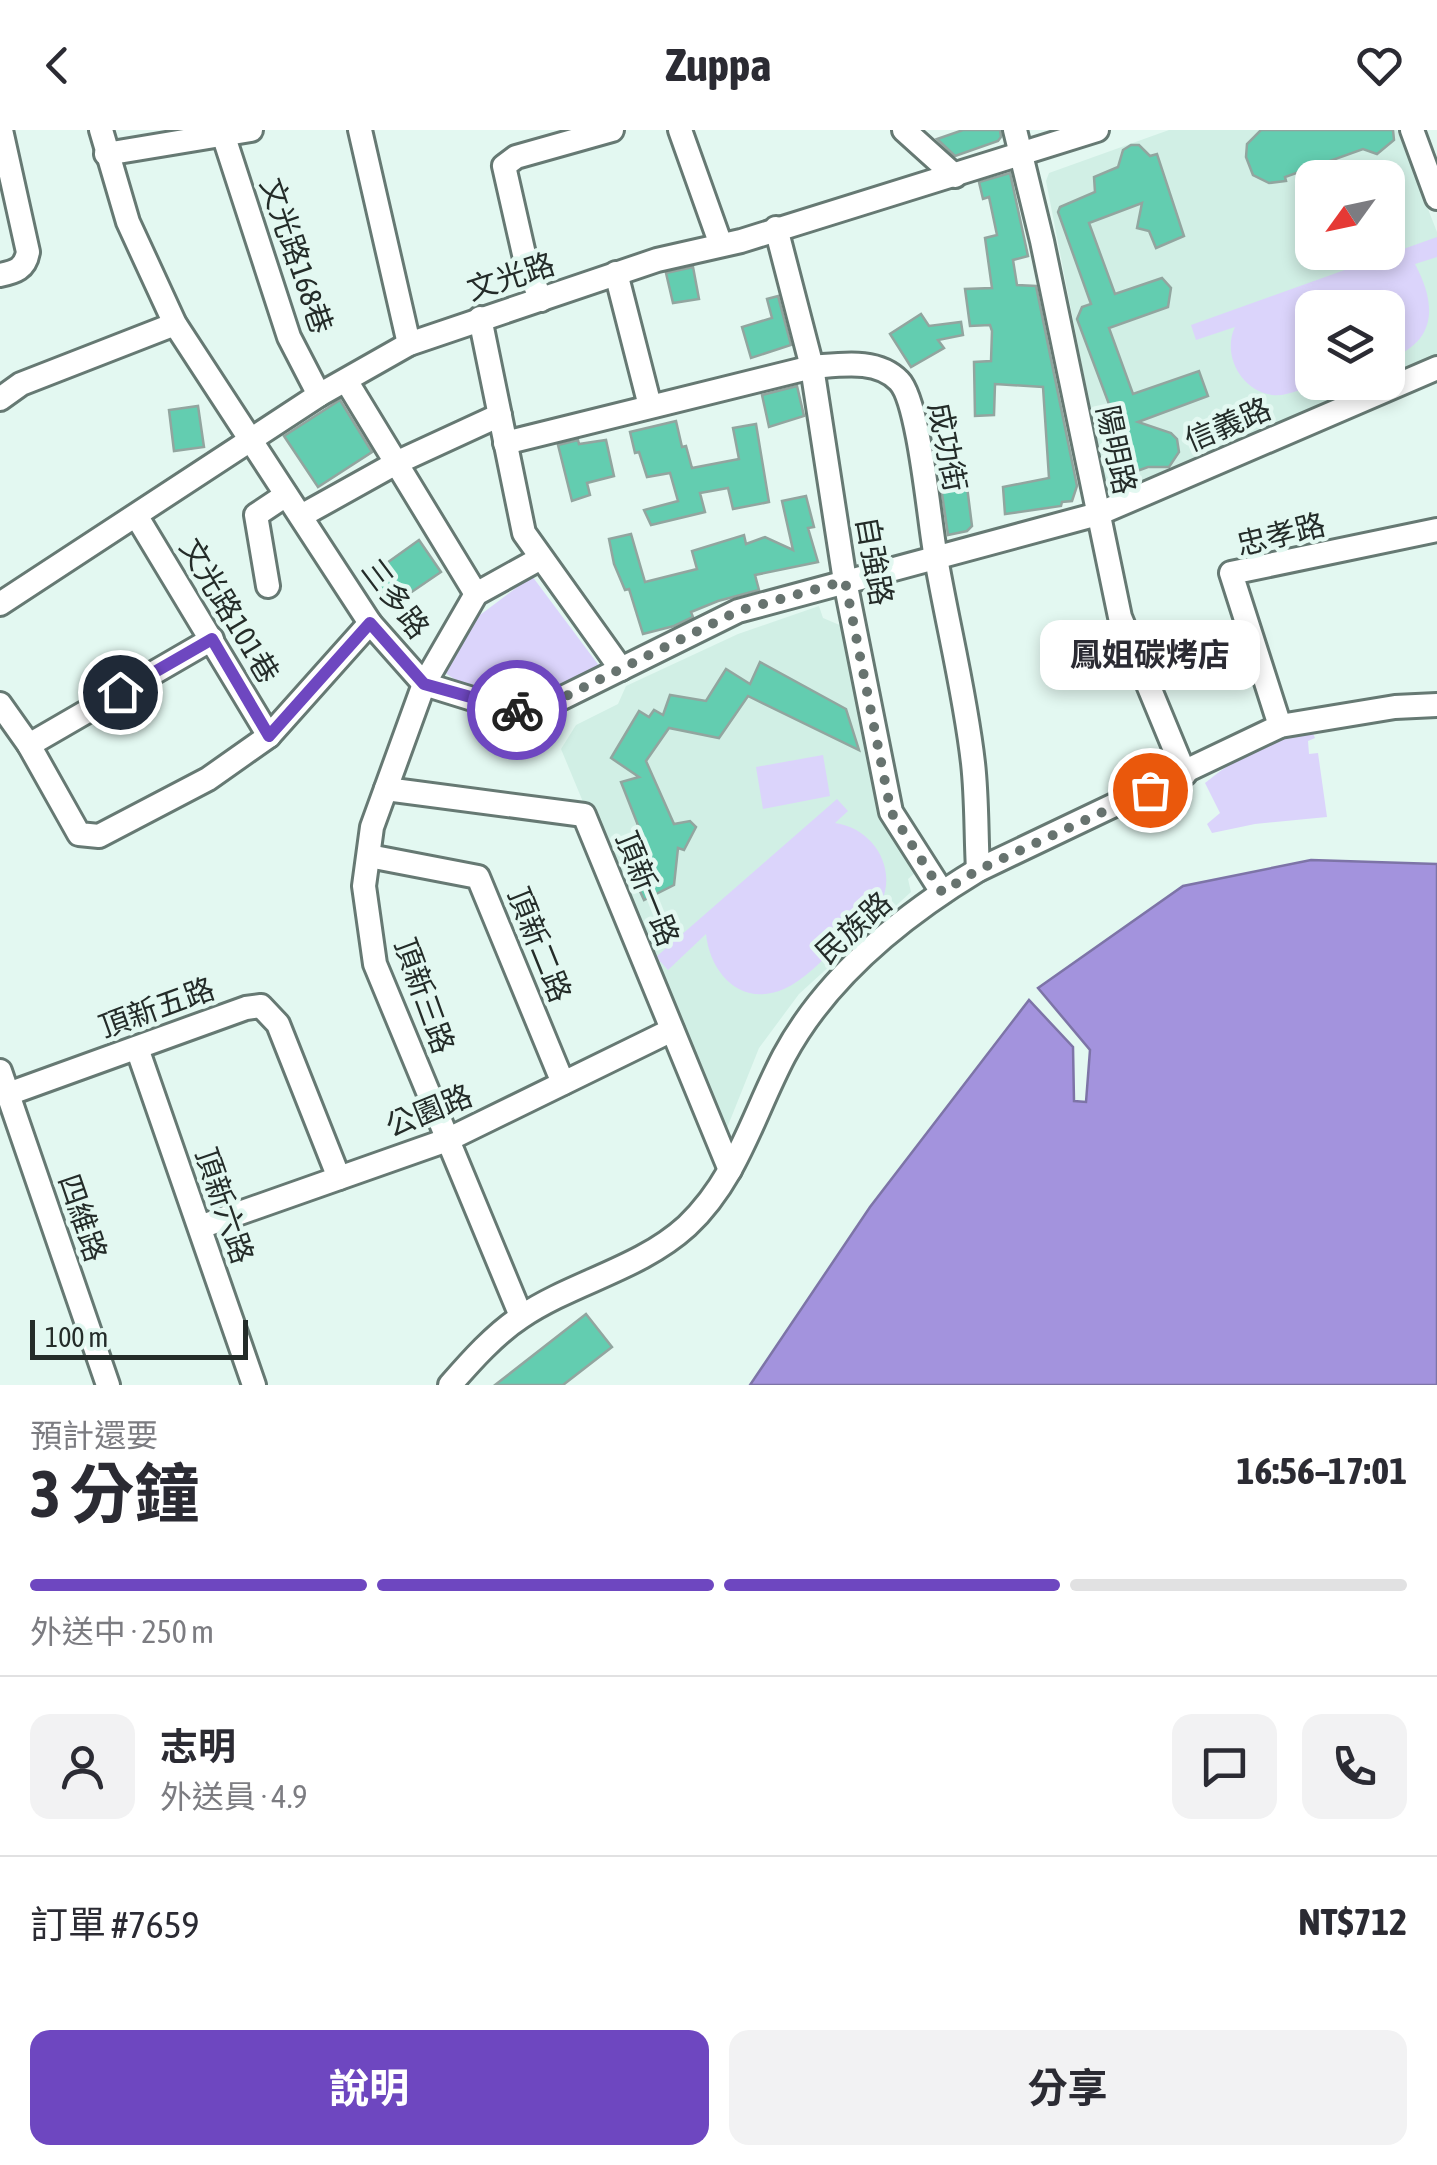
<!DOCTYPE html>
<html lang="zh-TW">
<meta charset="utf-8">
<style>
body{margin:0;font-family:"Asap Condensed","Noto Sans TC",sans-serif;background:#f2f2f3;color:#2b2b33;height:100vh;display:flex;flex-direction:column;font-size:38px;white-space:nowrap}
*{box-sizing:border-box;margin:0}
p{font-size:32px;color:#7c7c81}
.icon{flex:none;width:55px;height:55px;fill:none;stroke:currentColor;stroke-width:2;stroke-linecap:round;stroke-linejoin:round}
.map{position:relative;height:1255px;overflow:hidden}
.panel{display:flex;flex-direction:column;background:#fff;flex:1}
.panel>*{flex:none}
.needle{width:65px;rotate:237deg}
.fabs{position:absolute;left:1295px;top:30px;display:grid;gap:20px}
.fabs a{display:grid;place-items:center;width:110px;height:110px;border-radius:20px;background:#fff;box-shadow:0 5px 15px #0003;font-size:50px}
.scale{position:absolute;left:30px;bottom:25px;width:218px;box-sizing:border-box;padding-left:10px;border:5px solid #242c29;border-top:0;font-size:28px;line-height:35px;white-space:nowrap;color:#242c29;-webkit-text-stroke:8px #e3f8f1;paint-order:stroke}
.pin{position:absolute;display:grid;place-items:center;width:85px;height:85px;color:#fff;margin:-42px;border:5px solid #fff;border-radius:50%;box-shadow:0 2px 10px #0007}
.courier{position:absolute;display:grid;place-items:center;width:100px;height:100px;margin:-50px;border:8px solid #6e47c0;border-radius:50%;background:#fff;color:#222;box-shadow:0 2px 12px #0007}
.bubble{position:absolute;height:70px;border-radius:20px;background:#fff;box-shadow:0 5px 15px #0003;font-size:32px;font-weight:700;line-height:70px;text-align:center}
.summary em{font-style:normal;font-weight:700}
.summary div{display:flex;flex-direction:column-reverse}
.summary{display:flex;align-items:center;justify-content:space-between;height:170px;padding:0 30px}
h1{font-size:65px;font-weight:700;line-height:75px}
.bar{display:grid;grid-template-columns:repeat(4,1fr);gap:15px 10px;align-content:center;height:120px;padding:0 30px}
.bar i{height:12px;border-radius:8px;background:#e1e1e2}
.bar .current{background:#6e47c0}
.bar p{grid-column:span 4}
.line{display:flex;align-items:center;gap:25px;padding:0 30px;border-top:2px solid #e1e1e2}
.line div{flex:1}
.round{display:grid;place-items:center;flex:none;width:105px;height:105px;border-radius:20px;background:#f2f2f3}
.primary-button{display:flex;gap:20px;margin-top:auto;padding:20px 30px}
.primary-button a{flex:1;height:115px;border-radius:20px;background:#6e47c0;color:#fff;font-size:40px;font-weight:700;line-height:115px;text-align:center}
.primary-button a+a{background:#f2f2f3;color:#2b2b33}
header{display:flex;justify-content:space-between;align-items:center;height:130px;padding:0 30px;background:#fff;font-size:45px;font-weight:700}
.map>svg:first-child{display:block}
.built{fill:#d1efe5;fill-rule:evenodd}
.green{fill:#dbd4fb}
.water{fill:#a393dd;stroke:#7d74a7;stroke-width:2.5}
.building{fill:#63cdb0;stroke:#92a59f;stroke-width:2.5}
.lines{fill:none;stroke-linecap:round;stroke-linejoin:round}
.minor-casing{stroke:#667973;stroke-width:28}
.minor{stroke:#fff;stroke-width:22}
.done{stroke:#67736f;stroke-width:10;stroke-dasharray:0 18}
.route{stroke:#6e47c0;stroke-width:12}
.labels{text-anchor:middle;stroke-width:9;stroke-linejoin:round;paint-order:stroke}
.street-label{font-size:30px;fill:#242c29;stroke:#e3f8f1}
</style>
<header><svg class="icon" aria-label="back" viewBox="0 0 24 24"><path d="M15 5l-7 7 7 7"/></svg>Zuppa<svg class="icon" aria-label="heart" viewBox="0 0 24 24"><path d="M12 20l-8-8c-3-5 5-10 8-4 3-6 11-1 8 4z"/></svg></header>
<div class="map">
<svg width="1437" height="1255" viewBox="0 0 1437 1255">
<rect width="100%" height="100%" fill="#e3f8f1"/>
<g class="built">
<path d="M1169,0H1397L1437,102V225L1388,246V178H1312V252L1373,253L1116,363L1106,359L1046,51L1049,43ZM1312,48H1388V122H1312Z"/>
<polygon points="819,476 823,488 842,496 880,688 915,743 908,749 911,762 799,864 759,918 723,1008 561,619 576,595 618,574 626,556 738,504"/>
</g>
<g class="green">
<path d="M1437,107V127L1415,134C1437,175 1437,212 1388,229V178H1312V252L1320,253C1305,257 1288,267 1272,265C1240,260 1222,224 1235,197L1196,210L1191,195Z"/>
<path d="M532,446L603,541C525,580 515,591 438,538L476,488Z"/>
<path d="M1311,599L1315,608L1308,611L1309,624L1318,623L1327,687L1255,694L1212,703L1207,694L1220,683L1205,653C1237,627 1271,607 1311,599Z"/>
<polygon points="823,625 830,666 763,679 756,637"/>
<path d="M837,669L848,681L835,693C872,698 898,737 881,773C873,790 852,804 838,816C822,830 804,850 784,859C741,878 710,843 706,804L668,840L656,827Z"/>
</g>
<polygon class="water" points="1311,730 1437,734 1437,1255 750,1255 870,1077 1029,870 1073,917 1074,971 1086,972 1090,920 1038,858 1183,756"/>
<g class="building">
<polygon points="963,0 1000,0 1001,7 998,11 955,26 937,9"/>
<polygon points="1261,0 1393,0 1394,10 1377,24 1363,19 1285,47 1286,51 1269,53 1253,45 1246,27 1247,14"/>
<polygon points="1131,15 1139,15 1150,26 1157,24 1184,106 1156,118 1149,101 1137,98 1142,73 1089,93 1115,164 1162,148 1171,158 1168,177 1109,198 1133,264 1199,241 1208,266 1138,292 1171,303 1177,309 1179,322 1169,337 1148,337 1129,344 1114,333 1114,326 1124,314 1077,189 1082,177 1091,174 1058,82 1060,77 1095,62 1094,47 1118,37 1123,20"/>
<polygon points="1010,43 1028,126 1013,130 1017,155 1036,156 1077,356 1072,371 1062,372 1061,376 1005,384 1003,357 1049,348 1043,257 995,254 994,285 975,286 974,232 991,231 992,201 990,195 970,196 965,159 992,158 985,108 997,105 989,67 983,69 979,52"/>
<polygon points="693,137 699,169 673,173 666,143"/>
<polygon points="778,166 791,215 751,228 742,197 772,188 767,169"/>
<polygon points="921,184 929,196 961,192 963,205 938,210 944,218 911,237 890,204"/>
<polygon points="797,256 804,286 769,297 762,265"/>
<polygon points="340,270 372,322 318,357 284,306"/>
<polygon points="198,276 204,317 174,321 169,280"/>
<polygon points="676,291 682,317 686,316 692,338 739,329 733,298 756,294 769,372 733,379 728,358 700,363 705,382 651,395 644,380 678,371 670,343 647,347 639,322 635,323 630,302"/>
<polygon points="578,310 579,314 606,310 614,346 587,353 590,365 572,371 558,315"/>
<polygon points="964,333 972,396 967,401 948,405 938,336"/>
<polygon points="806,366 814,397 808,398 818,432 755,445 759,460 718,471 691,482 693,487 674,496 643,504 629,459 625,460 614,434 609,409 631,404 645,452 697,439 692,421 744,405 746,414 765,407 793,420 782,371"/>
<polygon points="419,410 441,442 391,476 370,445"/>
<polygon points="760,532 846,579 859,620 748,566 719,608 669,598 646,631 674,694 690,691 696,697 684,720 678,718 674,755 644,770 639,759 657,750 637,745 645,713 621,652 639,647 611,628 639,581 649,587 654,580 663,585 670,565 706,571 726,539 750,554"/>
<polygon points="586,1184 612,1217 563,1255 495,1255"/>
</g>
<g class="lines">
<defs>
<g id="minor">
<polyline points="101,0 128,92 175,194 370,493 424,554 508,580 540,579 738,481 1098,384 1437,238"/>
<polyline points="360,0 409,214"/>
<polyline points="680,0 721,115"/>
<polyline points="904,0 955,46"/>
<polyline points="1015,0 1042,111 1120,487 1185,644"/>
<polyline points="1412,0 1437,68"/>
<polyline points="223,4 289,207 319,265"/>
<polyline points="106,24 251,0"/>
<polyline points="776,98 812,237 845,451 891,682 942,762"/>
<polyline points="616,143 650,276"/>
<path d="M0,145C15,142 25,139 28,122L1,0"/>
<polyline points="541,170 526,133 504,36 516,27 612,0"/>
<polyline points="480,188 524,403 621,539"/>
<polyline points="347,252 476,464"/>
<polyline points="0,269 21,254 175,194"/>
<path d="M505,313L812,237C840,235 877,228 899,251C919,271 929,389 935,422C947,493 965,562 973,633C977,668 976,704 978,740"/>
<polyline points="301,386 398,332 500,285"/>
<polyline points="137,387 269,606"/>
<polyline points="268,456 256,385 286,365"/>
<polyline points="0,474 319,265 409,214 657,130 741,111 1097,0"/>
<polyline points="0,574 29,615 79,704 99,706 208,649 269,606 370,493"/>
<polyline points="1280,596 1231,443 1437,400"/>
<polyline points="29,615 212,509"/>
<polyline points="386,659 584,685 730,1040"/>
<polyline points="369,726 478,747 563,953"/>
<polyline points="137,918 254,1255"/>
<polyline points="0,941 108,1255"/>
<polyline points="8,964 246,878 261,876 278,894 339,1048"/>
<polyline points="200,1097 447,1010 672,900"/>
<polyline points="521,1186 375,834 364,756 372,697 424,554 476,464 541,428"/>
<path d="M450,1255C471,1231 495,1204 521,1187C573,1152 640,1139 687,1096C737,1049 753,985 784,926C827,846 902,786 978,740L1280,596L1395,577L1437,575"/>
</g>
</defs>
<use href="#minor" class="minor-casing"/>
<use href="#minor" class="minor"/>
</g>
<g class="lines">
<polyline class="done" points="517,580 540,579 738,481 845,451 891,682 942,762 978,740 1150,660"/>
<polyline class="route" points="120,562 212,509 269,606 370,493 424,554 517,580"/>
</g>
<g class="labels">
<g class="street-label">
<text transform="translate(296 126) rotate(71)" y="10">文光路168巷</text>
<text transform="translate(511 147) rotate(-18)" y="10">文光路</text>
<text transform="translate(1228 295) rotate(-23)" y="10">信義路</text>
<text transform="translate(947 317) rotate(79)" y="10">成功街</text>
<text transform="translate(1116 320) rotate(78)" y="10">陽明路</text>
<text transform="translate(1281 405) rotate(-14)" y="10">忠孝路</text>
<text transform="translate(874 431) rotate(80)" y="10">自強路</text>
<text transform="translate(395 469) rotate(53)" y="10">三多路</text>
<text transform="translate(229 481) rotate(59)" y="10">文光路101巷</text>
<text transform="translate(647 759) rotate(68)" y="10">頂新一路</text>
<text transform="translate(854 798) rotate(-42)" y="10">民族路</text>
<text transform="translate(539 815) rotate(68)" y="10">頂新二路</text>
<text transform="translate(424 866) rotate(70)" y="10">頂新三路</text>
<text transform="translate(157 878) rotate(-20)" y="10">頂新五路</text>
<text transform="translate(429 981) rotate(-22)" y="10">公園路</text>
<text transform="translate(224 1076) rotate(71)" y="10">頂新六路</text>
<text transform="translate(82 1088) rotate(71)" y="10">四維路</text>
</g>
</g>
</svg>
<div class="fabs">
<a><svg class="needle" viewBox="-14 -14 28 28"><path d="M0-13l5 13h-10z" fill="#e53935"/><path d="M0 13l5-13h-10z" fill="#7c7c81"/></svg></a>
<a><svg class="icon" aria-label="layers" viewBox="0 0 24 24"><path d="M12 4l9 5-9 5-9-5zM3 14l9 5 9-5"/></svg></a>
</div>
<div class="scale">100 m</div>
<div class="pin" style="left:1150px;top:660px;background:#ea580c"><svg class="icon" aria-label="bag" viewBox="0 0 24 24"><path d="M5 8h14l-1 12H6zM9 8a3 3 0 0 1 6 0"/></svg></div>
<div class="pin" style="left:120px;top:562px;background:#1f2937"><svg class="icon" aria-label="home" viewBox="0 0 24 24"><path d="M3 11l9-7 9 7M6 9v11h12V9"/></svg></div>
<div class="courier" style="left:517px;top:580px"><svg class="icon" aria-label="bike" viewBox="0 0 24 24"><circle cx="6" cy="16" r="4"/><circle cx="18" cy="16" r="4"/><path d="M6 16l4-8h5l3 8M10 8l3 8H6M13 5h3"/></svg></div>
<div class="bubble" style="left:1040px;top:490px;width:220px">鳳姐碳烤店</div>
</div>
<section class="panel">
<div class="summary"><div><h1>3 分鐘</h1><p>預計還要</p></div><em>16:56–17:01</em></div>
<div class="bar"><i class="current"></i><i class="current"></i><i class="current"></i><i></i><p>外送中 · 250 m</p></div>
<div class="line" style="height:180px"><a class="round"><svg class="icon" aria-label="person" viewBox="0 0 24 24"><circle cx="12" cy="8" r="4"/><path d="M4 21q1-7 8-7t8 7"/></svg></a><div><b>志明</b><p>外送員 · 4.9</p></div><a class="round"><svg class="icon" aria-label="chat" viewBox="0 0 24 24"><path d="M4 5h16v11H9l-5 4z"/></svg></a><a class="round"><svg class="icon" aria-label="phone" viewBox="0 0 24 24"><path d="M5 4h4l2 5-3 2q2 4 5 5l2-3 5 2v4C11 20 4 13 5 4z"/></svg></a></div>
<div class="line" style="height:130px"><div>訂單 #7659</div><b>NT$712</b></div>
<div class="primary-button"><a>說明</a><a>分享</a></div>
</section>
